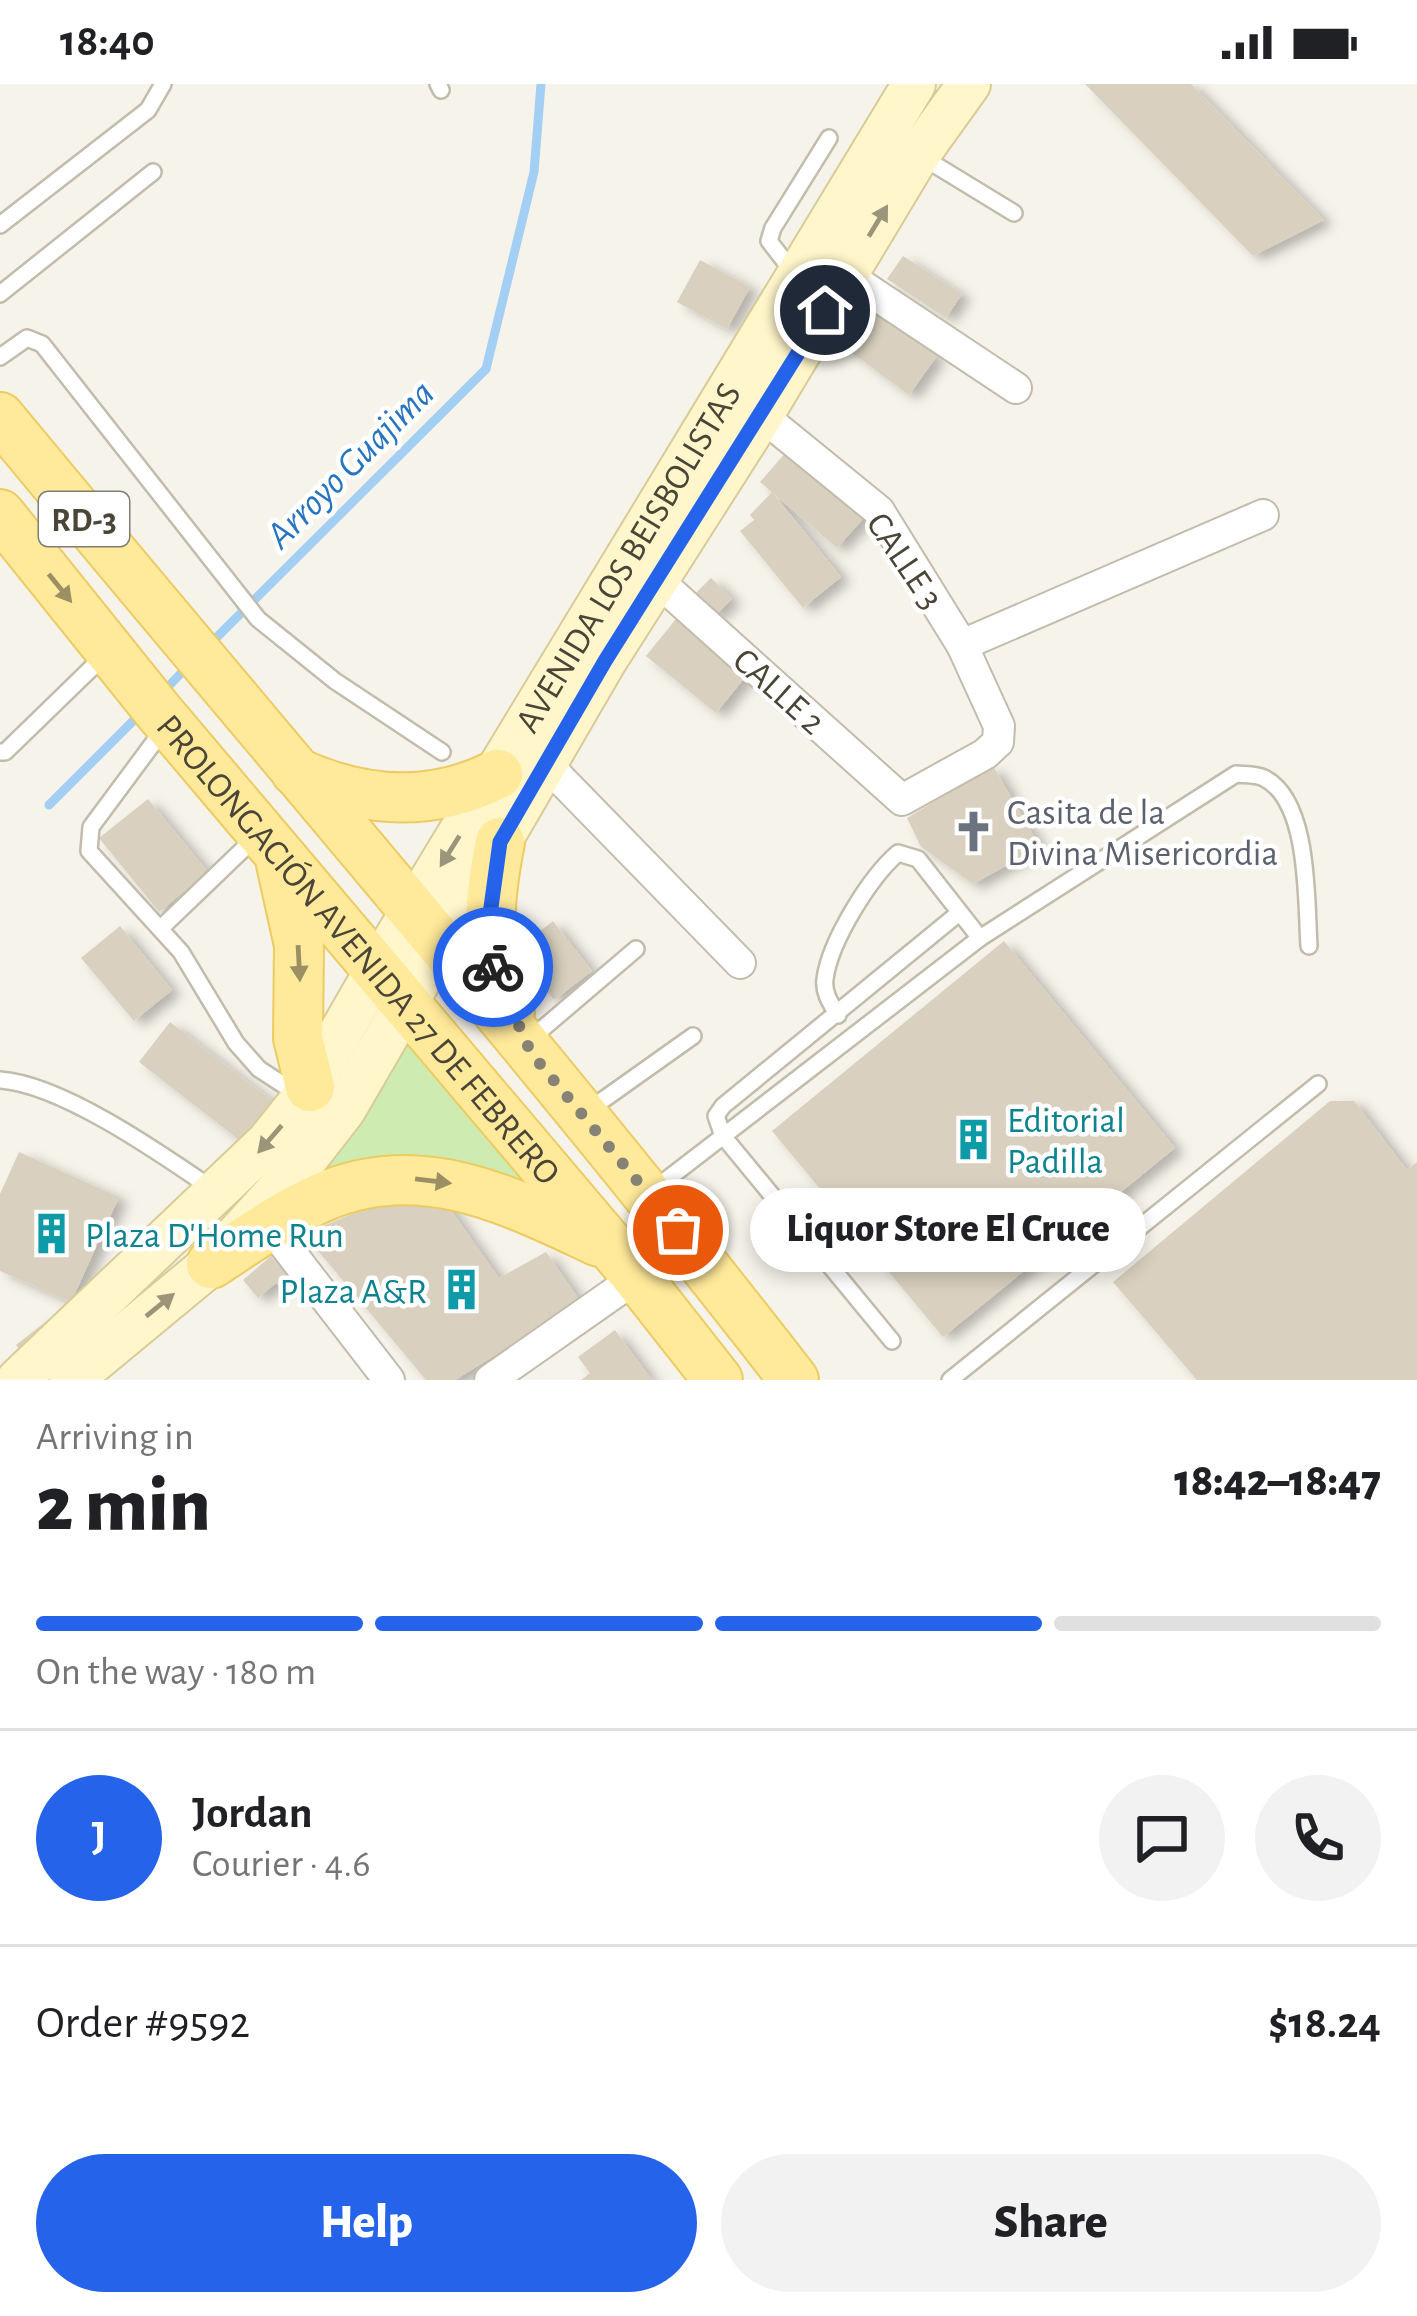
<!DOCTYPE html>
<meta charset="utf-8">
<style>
body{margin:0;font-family:"Alegreya Sans",sans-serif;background:#f2f2f2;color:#202124;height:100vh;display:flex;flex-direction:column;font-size:45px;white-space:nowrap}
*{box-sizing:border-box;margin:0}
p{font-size:39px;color:#757577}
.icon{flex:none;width:66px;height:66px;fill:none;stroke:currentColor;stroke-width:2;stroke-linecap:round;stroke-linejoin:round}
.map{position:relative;height:1296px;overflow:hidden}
.drawer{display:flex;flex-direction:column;background:#fff;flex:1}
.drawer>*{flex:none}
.pin{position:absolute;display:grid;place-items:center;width:102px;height:102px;color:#fff;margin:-51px;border:6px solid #fff;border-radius:50%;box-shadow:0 3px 12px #0007}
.courier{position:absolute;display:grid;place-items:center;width:120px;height:120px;margin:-60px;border:9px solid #2563eb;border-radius:50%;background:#fff;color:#222;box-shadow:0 3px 15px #0007}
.bubble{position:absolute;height:84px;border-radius:42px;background:#fff;box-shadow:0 6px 18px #0003;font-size:39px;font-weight:800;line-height:84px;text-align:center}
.summary em{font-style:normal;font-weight:800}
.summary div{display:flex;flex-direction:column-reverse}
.summary{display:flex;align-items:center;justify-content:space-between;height:204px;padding:0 36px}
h1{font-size:78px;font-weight:800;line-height:90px}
.bar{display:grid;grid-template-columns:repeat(4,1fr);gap:18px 12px;align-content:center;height:144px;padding:0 36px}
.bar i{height:15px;border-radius:9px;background:#e0e0e0}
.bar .on{background:#2563eb}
.bar p{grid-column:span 4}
.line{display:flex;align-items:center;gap:30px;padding:0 36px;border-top:3px solid #e0e0e0}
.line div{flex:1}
.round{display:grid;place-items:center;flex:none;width:126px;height:126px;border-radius:63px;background:#f2f2f2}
.button{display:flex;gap:24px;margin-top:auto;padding:24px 36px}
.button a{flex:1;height:138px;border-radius:72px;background:#2563eb;color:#fff;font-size:48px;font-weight:800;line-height:138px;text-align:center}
.button a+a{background:#f2f2f2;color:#202124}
.status{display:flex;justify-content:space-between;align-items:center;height:84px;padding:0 60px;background:#fff;direction:ltr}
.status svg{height:33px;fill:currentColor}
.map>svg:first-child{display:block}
.green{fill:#ceecb1}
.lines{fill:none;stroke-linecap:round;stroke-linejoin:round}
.stream{stroke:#a4cff5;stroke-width:9}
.building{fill:#d9d0bf;filter:url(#shadow)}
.lane-casing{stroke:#c2bcac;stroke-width:20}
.street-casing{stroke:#c2bcac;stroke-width:34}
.secondary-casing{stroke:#d9cb98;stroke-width:46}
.primary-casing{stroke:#eccc62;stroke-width:52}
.lane{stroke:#fff;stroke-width:15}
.street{stroke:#fff;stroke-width:30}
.secondary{stroke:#fff6cb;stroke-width:42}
.primary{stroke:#ffe99a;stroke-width:48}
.oneway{fill:#9c957a}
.oneway2{fill:#9c8f64}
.done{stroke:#878276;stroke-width:12;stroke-dasharray:0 21.6}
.route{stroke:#2563eb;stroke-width:15}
.labels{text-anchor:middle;stroke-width:9;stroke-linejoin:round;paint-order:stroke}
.shield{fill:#fff;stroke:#817d73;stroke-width:3}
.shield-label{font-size:33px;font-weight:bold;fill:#4b4537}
.street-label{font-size:36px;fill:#4b4537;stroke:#fff}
.worship-label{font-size:36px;fill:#5b616d;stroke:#fff;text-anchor:start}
.culture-label{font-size:36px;fill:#0d838f;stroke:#fff;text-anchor:start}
.water-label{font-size:39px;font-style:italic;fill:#2875bf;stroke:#fff}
</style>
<div class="status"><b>18:40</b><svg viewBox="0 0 49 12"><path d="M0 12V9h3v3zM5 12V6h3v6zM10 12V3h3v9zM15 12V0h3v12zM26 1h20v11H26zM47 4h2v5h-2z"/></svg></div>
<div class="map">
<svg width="1417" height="1296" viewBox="0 0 1417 1296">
<defs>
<filter id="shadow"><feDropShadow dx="9" dy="5" stdDeviation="6" flood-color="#0004"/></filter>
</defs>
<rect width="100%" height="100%" fill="#f6f3ea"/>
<polygon class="green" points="410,951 565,1132 318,1090"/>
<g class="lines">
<g class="stream">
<polyline points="207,563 486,285 534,88 541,0"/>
<polyline points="161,610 187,583"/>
<polyline points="49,721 140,630"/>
</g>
</g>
<g class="building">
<polygon points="1085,0 1191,0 1324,136 1253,172"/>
<polygon points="903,172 962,210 946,234 887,195"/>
<polygon points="700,176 750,203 727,245 677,218"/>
<polygon points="869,222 937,272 909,311 840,260"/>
<polygon points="795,358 872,425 837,464 760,398"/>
<polygon points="772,408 841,493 803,524 740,447 754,436 750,431"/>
<polygon points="711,494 732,515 713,534 692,513"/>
<polygon points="680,530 751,586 716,629 646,572"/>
<polygon points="993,682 1040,763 973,800 921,763 907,734"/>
<polygon points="148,715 208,788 159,828 99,754"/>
<polygon points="553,837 592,887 554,916 529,884 531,854"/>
<polygon points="120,842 172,906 134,937 81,874"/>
<polygon points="1004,857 1175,1064 943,1253 772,1047"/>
<polygon points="170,938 275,1019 243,1059 139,978"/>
<polygon points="1330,1017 1354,1017 1407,1086 1417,1078 1417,1296 1197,1296 1113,1198"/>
<polygon points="19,1068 119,1113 71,1218 0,1187 0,1110"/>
<polygon points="443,1115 499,1194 546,1168 581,1218 455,1296 426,1296 304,1150 373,1121"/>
<polygon points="271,1172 290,1194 280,1203 276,1199 258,1214 243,1196"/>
<polygon points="71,1218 28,1276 16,1261"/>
<polygon points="615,1246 652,1296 581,1296 590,1289 578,1273"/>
</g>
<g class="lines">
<defs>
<g id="lane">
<polyline points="438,0 441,6"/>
<polyline points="919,71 1014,129"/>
<polyline points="0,141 148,26 163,0"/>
<polyline points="793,188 769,157 773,144 829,54"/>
<polyline points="0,210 153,88"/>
<polyline points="0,273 27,254 42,260 258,535 335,597 442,668"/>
<polyline points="163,646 91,743 89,767 181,868 236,959 259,985 302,1013"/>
<polyline points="0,668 5,668 107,569"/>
<polyline points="161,844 259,750"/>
<path d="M980,854L1236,690C1244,691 1256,690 1264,694C1310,717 1306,817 1309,862"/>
<polyline points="528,957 636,865"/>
<path d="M0,996C61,1000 160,1069 211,1104"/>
<polyline points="586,1028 693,952"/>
<path d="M652,1107L980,854L918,775L898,769C870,793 830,857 825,895C823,909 831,920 838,931"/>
<polyline points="892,1257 723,1052 716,1032 723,1022 959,829"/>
<polyline points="950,1296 1318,1000"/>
</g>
<g id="street">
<polyline points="846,191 1016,304"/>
<polyline points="657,496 902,716 985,670 998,658 999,642 962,561 879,427 750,322"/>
<polyline points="962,561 1263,431"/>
<polyline points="544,678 740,879"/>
<polyline points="270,1142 389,1296"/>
<polyline points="490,1296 637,1193"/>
</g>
<g id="secondary">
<path id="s1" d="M18,1296L268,1058L303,1014L377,885L914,0"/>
<polyline points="71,1296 211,1180 302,1080 344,1026 605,577 763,329 918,71 969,0"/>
</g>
<g id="primary">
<path d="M0,333C265,654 539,967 794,1296"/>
<path id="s2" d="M0,430L159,628L637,1193L718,1296"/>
<path d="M296,688C363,719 431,724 498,690"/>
<path d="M500,758C487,824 485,864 510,928"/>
<polyline points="281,780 299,861 298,954 310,1003"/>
<path d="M211,1180C247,1157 283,1130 323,1113C421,1070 511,1117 599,1158"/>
</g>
</defs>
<use href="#lane" class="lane-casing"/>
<use href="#street" class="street-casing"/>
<use href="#secondary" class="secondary-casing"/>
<use href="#primary" class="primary-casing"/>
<use href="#lane" class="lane"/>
<use href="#street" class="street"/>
<use href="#secondary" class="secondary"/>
<use href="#primary" class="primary"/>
</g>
<defs><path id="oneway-solid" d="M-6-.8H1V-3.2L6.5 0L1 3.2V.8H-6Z" transform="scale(3)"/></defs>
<g class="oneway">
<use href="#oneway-solid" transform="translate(878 137) rotate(-59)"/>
<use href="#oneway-solid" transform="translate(450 767) rotate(122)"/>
<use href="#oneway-solid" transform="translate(270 1055) rotate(131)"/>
<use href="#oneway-solid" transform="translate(160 1221) rotate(-39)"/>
</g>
<g class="oneway2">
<use href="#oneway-solid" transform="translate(60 504) rotate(51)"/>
<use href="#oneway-solid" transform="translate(299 879) rotate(87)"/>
<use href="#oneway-solid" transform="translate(433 1097) rotate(7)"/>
</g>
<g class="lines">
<polyline class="done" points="493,883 531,969 678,1146"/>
<polyline class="route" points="493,883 488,845 500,758 605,577 825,226"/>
</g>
<defs>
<symbol id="church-bare" viewBox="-9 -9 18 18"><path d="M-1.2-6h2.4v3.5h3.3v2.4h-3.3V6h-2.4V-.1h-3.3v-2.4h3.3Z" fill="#6b7280" stroke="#fff" stroke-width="2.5" paint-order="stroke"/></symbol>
<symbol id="building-bare" viewBox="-9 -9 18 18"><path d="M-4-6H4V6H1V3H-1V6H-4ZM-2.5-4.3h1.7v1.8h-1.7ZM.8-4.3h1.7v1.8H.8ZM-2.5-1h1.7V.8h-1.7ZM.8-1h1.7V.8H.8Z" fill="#0f9aa8" stroke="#fff" stroke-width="2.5" paint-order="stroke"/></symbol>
</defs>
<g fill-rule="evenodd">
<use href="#church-bare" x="944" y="718" width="59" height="59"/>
<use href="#building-bare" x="944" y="1026" width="59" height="59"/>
<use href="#building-bare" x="22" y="1120" width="59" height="59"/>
<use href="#building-bare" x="432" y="1176" width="59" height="59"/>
</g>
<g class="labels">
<rect class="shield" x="39" y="408" width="90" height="54" rx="9"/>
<g class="shield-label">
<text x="84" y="447">RD-3</text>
</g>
<g class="street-label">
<text dy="13" stroke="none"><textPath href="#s1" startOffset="1032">AVENIDA LOS BEISBOLISTAS</textPath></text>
<text transform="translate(906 476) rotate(56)" y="13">CALLE 3</text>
<text transform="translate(780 606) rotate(42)" y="13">CALLE 2</text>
<text dy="13" stroke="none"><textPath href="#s2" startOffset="564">PROLONGACIÓN AVENIDA 27 DE FEBRERO</textPath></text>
</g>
<g class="worship-label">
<text x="1007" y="740">Casita de la<tspan x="1007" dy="41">Divina Misericordia</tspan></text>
</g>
<g class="culture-label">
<text x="1007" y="1048">Editorial<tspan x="1007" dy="41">Padilla</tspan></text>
<text x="85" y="1163">Plaza D'Home Run</text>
<text x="427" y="1219" text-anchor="end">Plaza A&amp;R</text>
</g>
<g class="water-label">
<text transform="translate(349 379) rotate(-45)" y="14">Arroyo Guajima</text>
</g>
</g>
</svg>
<div class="pin" style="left:678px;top:1146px;background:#ea580c"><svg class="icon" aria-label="bag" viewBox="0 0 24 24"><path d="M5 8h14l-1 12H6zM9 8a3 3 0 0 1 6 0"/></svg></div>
<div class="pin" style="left:825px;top:226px;background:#1f2937"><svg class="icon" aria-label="home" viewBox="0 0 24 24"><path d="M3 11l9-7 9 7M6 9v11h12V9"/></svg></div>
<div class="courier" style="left:493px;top:883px"><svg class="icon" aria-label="bike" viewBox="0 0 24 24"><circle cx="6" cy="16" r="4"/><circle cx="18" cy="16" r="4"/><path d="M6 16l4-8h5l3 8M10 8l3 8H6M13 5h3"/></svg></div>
<div class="bubble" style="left:750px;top:1104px;width:396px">Liquor Store El Cruce</div>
</div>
<section class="drawer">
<div class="summary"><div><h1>2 min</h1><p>Arriving in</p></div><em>18:42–18:47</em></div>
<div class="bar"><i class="on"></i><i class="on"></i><i class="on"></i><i></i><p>On the way · 180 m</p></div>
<div class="line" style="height:216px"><b class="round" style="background:#2563eb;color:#fff">J</b><div><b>Jordan</b><p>Courier · 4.6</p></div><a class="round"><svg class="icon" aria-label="chat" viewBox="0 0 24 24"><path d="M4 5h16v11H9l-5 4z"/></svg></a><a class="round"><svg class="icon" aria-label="phone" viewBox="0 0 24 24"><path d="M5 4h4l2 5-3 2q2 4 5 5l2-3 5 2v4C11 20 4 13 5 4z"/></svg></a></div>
<div class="line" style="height:156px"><div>Order #9592</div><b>$18.24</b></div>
<div class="button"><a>Help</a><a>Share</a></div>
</section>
